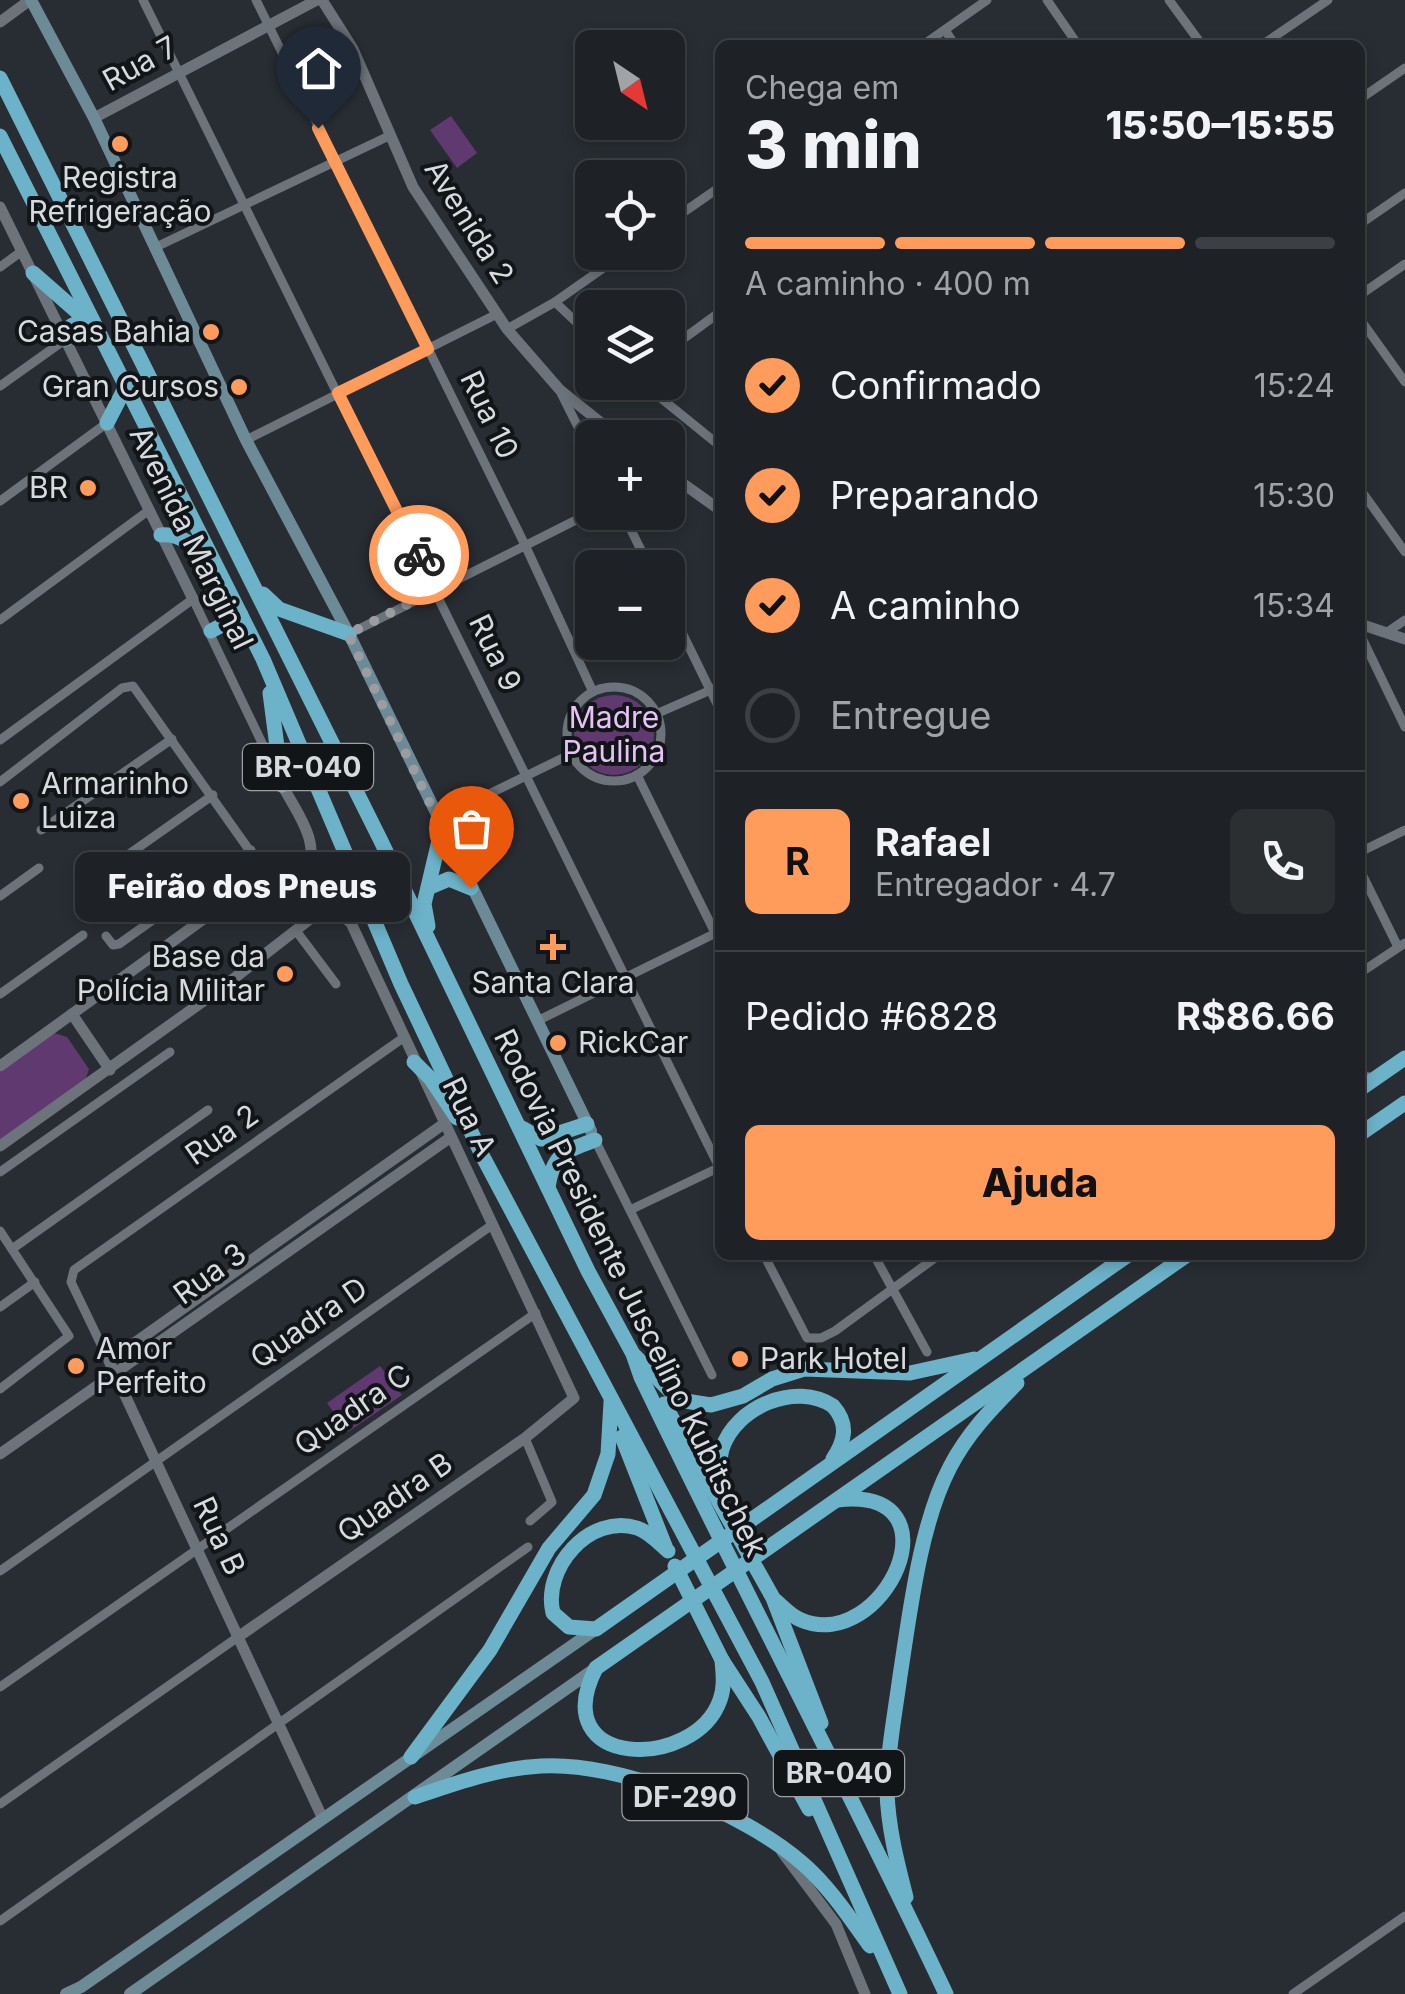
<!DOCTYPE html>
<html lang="pt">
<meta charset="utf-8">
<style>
body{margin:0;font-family:Inter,sans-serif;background:#2b2f32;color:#f1f3f6;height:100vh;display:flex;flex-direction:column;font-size:38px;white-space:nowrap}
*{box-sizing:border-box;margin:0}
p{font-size:32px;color:#a1a4a7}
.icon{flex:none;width:55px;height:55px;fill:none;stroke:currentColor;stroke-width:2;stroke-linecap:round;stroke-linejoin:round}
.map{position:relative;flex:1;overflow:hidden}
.drawer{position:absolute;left:715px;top:40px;width:650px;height:1220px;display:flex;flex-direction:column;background:#1e2226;border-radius:15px;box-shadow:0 5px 15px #0003,0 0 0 2px #3c3f43}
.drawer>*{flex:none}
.needle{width:65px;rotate:145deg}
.fabs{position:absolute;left:575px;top:30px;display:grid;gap:20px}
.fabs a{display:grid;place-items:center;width:110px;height:110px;border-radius:15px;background:#1e2226;box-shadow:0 5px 15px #0003,0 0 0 2px #3c3f43;font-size:50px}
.pin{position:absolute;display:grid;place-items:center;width:85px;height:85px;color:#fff;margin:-102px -42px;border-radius:50% 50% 50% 0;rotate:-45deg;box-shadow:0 0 10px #0007}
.pin .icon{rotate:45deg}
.courier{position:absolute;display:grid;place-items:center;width:100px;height:100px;margin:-50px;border:8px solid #ff9b5b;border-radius:50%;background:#fff;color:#222;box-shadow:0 2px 12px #0007}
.bubble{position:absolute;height:70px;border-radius:15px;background:#1e2226;box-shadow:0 5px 15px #0003,0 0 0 2px #3c3f43;font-size:32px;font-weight:800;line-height:70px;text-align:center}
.summary em{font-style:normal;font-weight:800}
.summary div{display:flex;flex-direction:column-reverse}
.summary{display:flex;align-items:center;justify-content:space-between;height:170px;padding:0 30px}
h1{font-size:65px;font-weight:800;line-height:75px}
.bar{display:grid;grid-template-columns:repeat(4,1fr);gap:15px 10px;align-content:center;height:120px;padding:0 30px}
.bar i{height:12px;border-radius:8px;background:#3c3f43}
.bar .active{background:#ff9b5b}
.bar p{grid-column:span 4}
.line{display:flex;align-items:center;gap:25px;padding:0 30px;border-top:2px solid #3c3f43}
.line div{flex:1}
.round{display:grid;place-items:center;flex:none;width:105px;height:105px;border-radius:15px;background:#2b2f32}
ol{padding:0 30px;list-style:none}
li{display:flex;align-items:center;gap:30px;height:110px}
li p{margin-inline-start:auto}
li .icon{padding:10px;border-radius:50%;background:#ff9b5b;color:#111;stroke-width:4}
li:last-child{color:#a1a4a7}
li i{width:55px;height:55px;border:5px solid #3c3f43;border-radius:50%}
.cta{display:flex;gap:20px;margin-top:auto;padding:20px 30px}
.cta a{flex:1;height:115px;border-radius:15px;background:#ff9b5b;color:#111;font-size:40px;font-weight:800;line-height:115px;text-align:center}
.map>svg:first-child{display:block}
.green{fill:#603970}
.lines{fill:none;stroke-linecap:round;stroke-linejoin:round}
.minor{stroke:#6d737a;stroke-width:9}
.tertiary{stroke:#6d737a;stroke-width:11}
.secondary{stroke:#6d8a97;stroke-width:12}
.trunk{stroke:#6cb2c8;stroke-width:15}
.done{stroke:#9a9da2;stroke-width:10;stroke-dasharray:0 18}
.route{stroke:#ff9b5b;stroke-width:12}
.poi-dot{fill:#ff9b5b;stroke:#121518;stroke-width:4}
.labels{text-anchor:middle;stroke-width:8;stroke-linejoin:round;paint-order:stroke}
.shield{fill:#121518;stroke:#9c9fa3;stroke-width:2.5}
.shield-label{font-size:28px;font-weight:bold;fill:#d7dade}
.street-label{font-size:30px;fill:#d7dade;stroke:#121518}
.poi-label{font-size:30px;fill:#d7dade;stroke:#121518;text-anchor:end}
.park-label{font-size:30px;fill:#e7c2f6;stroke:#121518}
</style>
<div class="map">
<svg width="1405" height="1994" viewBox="0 0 1405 1994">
<rect width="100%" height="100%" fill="#282d33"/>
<g class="green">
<polygon points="451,116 477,153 457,168 430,130"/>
<circle cx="614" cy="735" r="40"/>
<polygon points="54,1033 67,1037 89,1069 85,1081 0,1140 0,1072"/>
<polygon points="380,1366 402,1395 348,1432 327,1403"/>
</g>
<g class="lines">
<g class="minor">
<polyline points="143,0 720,1169"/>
<polyline points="256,0 525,545 593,692"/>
<polyline points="1047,0 1078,45"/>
<polyline points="1169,0 1202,45"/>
<polyline points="945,30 955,45"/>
<polyline points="923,45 987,0"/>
<polyline points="1262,45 1328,0"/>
<polyline points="1360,99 1405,68"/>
<polyline points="668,223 720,187"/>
<polyline points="1360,224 1405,193"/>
<polyline points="154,248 391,135"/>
<polyline points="0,267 22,251"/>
<polyline points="1360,295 1405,264"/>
<polyline points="555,302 592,337"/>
<polyline points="1360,319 1405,382"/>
<polyline points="507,329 555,302 626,252"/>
<polyline points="668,350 720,312"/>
<polyline points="641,382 720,446"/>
<polyline points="0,386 66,339"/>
<polyline points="561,393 592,455"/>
<polyline points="246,440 497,314"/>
<polyline points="1360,489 1405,552"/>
<polyline points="0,501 107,423"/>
<polyline points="622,512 650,568"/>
<polyline points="668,604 720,710"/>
<polyline points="0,620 148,511"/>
<polyline points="1389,631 1405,620"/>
<polyline points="349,634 592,512"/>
<polyline points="1360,634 1405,727"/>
<circle cx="614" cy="734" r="47"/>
<polyline points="656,714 720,686"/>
<polyline points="0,740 193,599 274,768"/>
<polyline points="637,775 720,943"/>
<polyline points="0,782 122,688 133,686 269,878"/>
<polyline points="438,819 571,754"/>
<polyline points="41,830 172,739"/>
<polyline points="1360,852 1405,830"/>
<polyline points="1360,870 1398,947"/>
<polyline points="78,890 213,795"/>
<polyline points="0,896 39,868"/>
<polyline points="297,932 336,984"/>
<polyline points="106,936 113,945 119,944 251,850"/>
<polyline points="1360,973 1405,943"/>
<polyline points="0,994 83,935"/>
<polyline points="537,1021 720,931"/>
<polyline points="1360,1074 1375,1079"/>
<polyline points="595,1140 712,1375"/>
<polyline points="0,1172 170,1052"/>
<polyline points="630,1210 720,1167"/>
<polyline points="0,1231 69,1336 0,1389"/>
<polyline points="12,1249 208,1110"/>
<polyline points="764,1255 807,1338 821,1338 835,1331 939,1255"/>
<polyline points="874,1255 927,1352"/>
<polyline points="0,1307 35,1282"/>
<polyline points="109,1361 71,1282 74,1270 403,1038"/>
<polyline points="525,1438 552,1502 530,1521"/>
<polyline points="0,1571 492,1225"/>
<polyline points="0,1687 536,1313"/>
<polyline points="0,1804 238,1637"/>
<polyline points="0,1921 528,1547"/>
<polyline points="1293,1994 1405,1916"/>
</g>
<g class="tertiary">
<polyline points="322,0 353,49 413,187 507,329 560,390 620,438"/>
<polyline points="0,22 30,0"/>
<polyline points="94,118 317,0"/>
<polyline points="0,207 193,599"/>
<polyline points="668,473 720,510"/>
<polyline points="1360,624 1405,639"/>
<polyline points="303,877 310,896 323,909"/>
<polyline points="283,881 291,897 311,918"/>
<polyline points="72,1014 110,1070"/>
<path d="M0,1066L252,884C270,877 285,881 303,877C325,847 297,813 282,785"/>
<polyline points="0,1146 219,990 323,909 333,908 351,923 574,1398 525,1438 238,1637"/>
<polyline points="0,1454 451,1137"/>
<polyline points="323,1819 109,1361 445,1123"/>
<polyline points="782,1852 836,1924 865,1994"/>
</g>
<g class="secondary">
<polyline points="31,0 94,118 246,440 349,634 591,1131"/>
<polyline points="66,1994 81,1987 596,1629"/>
<polyline points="130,1994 596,1668"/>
</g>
<g class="trunk">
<path d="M0,78L380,839L588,1271L633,1354L641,1377C740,1584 848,1786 946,1994"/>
<polyline points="0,136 263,659 401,984 483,1157 762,1682 900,1994"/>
<polyline points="33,273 90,323"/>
<polyline points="66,339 71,326 85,319"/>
<polyline points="107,423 125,388"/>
<path d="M161,535C181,533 194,546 207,561"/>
<polyline points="263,594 279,609 349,634"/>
<polyline points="211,631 241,615"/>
<polyline points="270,693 282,785"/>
<polyline points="430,887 449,879 471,888"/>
<polyline points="428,926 424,904 442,828"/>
<polyline points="414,1062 431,1079 457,1118"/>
<polyline points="1360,1089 1405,1058"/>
<polyline points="522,1128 541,1139 587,1124"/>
<polyline points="1360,1134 1405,1103"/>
<path d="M548,1187C553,1154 565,1151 595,1140"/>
<polyline points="635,1356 679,1400 711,1405 743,1396 772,1379 804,1369 910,1373 974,1359"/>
<polyline points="664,1404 773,1598 821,1723"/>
<polyline points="622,1437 665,1546"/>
<path d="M722,1497C720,1482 718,1464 722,1449C735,1407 796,1381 833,1406C849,1424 845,1441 833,1459"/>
<path d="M668,1551C658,1542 649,1532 637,1528C589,1513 542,1569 553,1613L569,1627L596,1629L1128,1255"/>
<polyline points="675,1566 722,1660 759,1717 809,1809"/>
<path d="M776,1601C784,1608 791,1616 801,1620C884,1655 963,1485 837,1500"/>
<path d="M722,1660C723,1673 725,1687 720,1700C695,1771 544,1770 596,1668L1187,1255"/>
<polyline points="411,1757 490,1650 549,1548 594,1495 608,1454 611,1402"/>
<path d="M415,1797C456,1783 498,1768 541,1766C618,1761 744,1812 802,1863C828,1885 850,1918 870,1946"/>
<path d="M906,1897C897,1862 888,1827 887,1791C887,1753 895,1714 900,1676C910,1612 920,1524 950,1467C967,1434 991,1409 1017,1383"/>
</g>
</g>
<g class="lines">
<polyline class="done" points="419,555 436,590 348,634 471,888"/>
<polyline class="route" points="318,128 428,349 338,393 419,555"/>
</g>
<g class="poi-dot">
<circle cx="120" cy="144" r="10"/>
<circle cx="211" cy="332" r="10"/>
<circle cx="239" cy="387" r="10"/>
<circle cx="88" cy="488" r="10"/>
<circle cx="21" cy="801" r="10"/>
<path d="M548 932h10v10h10v10h-10v10h-10v-10h-10v-10h10z"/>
<circle cx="285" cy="974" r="10"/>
<circle cx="558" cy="1043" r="10"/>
<circle cx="740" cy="1359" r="10"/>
<circle cx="76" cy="1366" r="10"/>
</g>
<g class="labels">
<g class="shield">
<rect x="243" y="744" width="130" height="46" rx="8"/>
<rect x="774" y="1750" width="130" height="46" rx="8"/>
<rect x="622.5" y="1774" width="125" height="46" rx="8"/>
</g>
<g class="shield-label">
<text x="308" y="777">BR-040</text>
<text x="839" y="1783">BR-040</text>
<text x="685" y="1807">DF-290</text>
</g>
<g class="street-label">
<text transform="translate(140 64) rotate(-29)" y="10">Rua 7</text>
<text transform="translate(469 222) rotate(58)" y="10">Avenida 2</text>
<text transform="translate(489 415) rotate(64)" y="10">Rua 10</text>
<text transform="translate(191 538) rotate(64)" y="10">Avenida Marginal</text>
<text transform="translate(495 653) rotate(64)" y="10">Rua 9</text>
<text transform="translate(469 1117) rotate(64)" y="10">Rua A</text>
<text transform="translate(222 1135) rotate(-35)" y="10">Rua 2</text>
<text transform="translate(210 1274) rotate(-36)" y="10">Rua 3</text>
<text transform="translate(630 1293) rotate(64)" y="10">Rodovia Presidente Juscelino Kubitschek</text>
<text transform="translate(309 1323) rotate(-35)" y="10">Quadra D</text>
<text transform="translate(353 1410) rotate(-35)" y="10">Quadra C</text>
<text transform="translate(395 1498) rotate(-35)" y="10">Quadra B</text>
<text transform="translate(219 1536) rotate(65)" y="10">Rua B</text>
</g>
<g class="poi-label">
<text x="120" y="188" text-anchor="middle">Registra<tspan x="120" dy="34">Refrigeração</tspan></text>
<text x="191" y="342">Casas Bahia</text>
<text x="219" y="397">Gran Cursos</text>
<text x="68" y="498">BR</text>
<text x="41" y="794" text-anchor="start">Armarinho<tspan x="41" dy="34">Luiza</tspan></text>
<text x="265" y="967">Base da<tspan x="265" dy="34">Polícia Militar</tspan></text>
<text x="553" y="993" text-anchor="middle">Santa Clara</text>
<text x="578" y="1053" text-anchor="start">RickCar</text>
<text x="96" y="1359" text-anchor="start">Amor<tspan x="96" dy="34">Perfeito</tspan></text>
<text x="760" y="1369" text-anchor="start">Park Hotel</text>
</g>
<g class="park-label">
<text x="614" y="728">Madre<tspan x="614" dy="34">Paulina</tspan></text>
</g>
</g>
</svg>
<div class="fabs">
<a><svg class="needle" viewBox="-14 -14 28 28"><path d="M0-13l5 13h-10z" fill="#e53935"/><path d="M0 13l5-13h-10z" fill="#a1a4a7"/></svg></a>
<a><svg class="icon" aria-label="locate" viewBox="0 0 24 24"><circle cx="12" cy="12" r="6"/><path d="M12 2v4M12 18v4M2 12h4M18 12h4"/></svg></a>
<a><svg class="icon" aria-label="layers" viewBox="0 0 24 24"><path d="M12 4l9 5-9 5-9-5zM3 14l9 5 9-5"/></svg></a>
<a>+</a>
<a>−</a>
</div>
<div class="pin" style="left:471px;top:888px;background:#ea580c"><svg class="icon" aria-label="bag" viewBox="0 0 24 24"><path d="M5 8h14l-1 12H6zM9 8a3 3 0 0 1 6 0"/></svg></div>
<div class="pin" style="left:318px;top:128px;background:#1f2937"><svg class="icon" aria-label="home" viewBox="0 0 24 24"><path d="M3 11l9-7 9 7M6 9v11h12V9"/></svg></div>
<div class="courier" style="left:419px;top:555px"><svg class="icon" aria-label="bike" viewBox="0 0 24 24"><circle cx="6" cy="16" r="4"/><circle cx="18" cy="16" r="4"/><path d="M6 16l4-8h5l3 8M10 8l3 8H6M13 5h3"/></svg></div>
<div class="bubble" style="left:75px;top:852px;width:335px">Feirão dos Pneus</div>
<section class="drawer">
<div class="summary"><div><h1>3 min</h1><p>Chega em</p></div><em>15:50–15:55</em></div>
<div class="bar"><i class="active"></i><i class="active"></i><i class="active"></i><i></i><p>A caminho · 400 m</p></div>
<ol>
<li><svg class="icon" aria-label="check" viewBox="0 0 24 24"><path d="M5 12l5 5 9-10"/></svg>Confirmado<p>15:24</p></li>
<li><svg class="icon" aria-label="check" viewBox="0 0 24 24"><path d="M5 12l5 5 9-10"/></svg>Preparando<p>15:30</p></li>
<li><svg class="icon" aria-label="check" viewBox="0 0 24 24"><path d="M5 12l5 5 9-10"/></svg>A caminho<p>15:34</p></li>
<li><i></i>Entregue</li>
</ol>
<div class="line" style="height:180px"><b class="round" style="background:#ff9b5b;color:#111">R</b><div><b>Rafael</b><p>Entregador · 4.7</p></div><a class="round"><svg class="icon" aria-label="phone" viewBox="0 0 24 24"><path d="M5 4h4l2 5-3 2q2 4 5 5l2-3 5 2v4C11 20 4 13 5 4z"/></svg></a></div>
<div class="line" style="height:130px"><div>Pedido #6828</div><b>R$86.66</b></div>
<div class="cta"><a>Ajuda</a></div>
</section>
</div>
